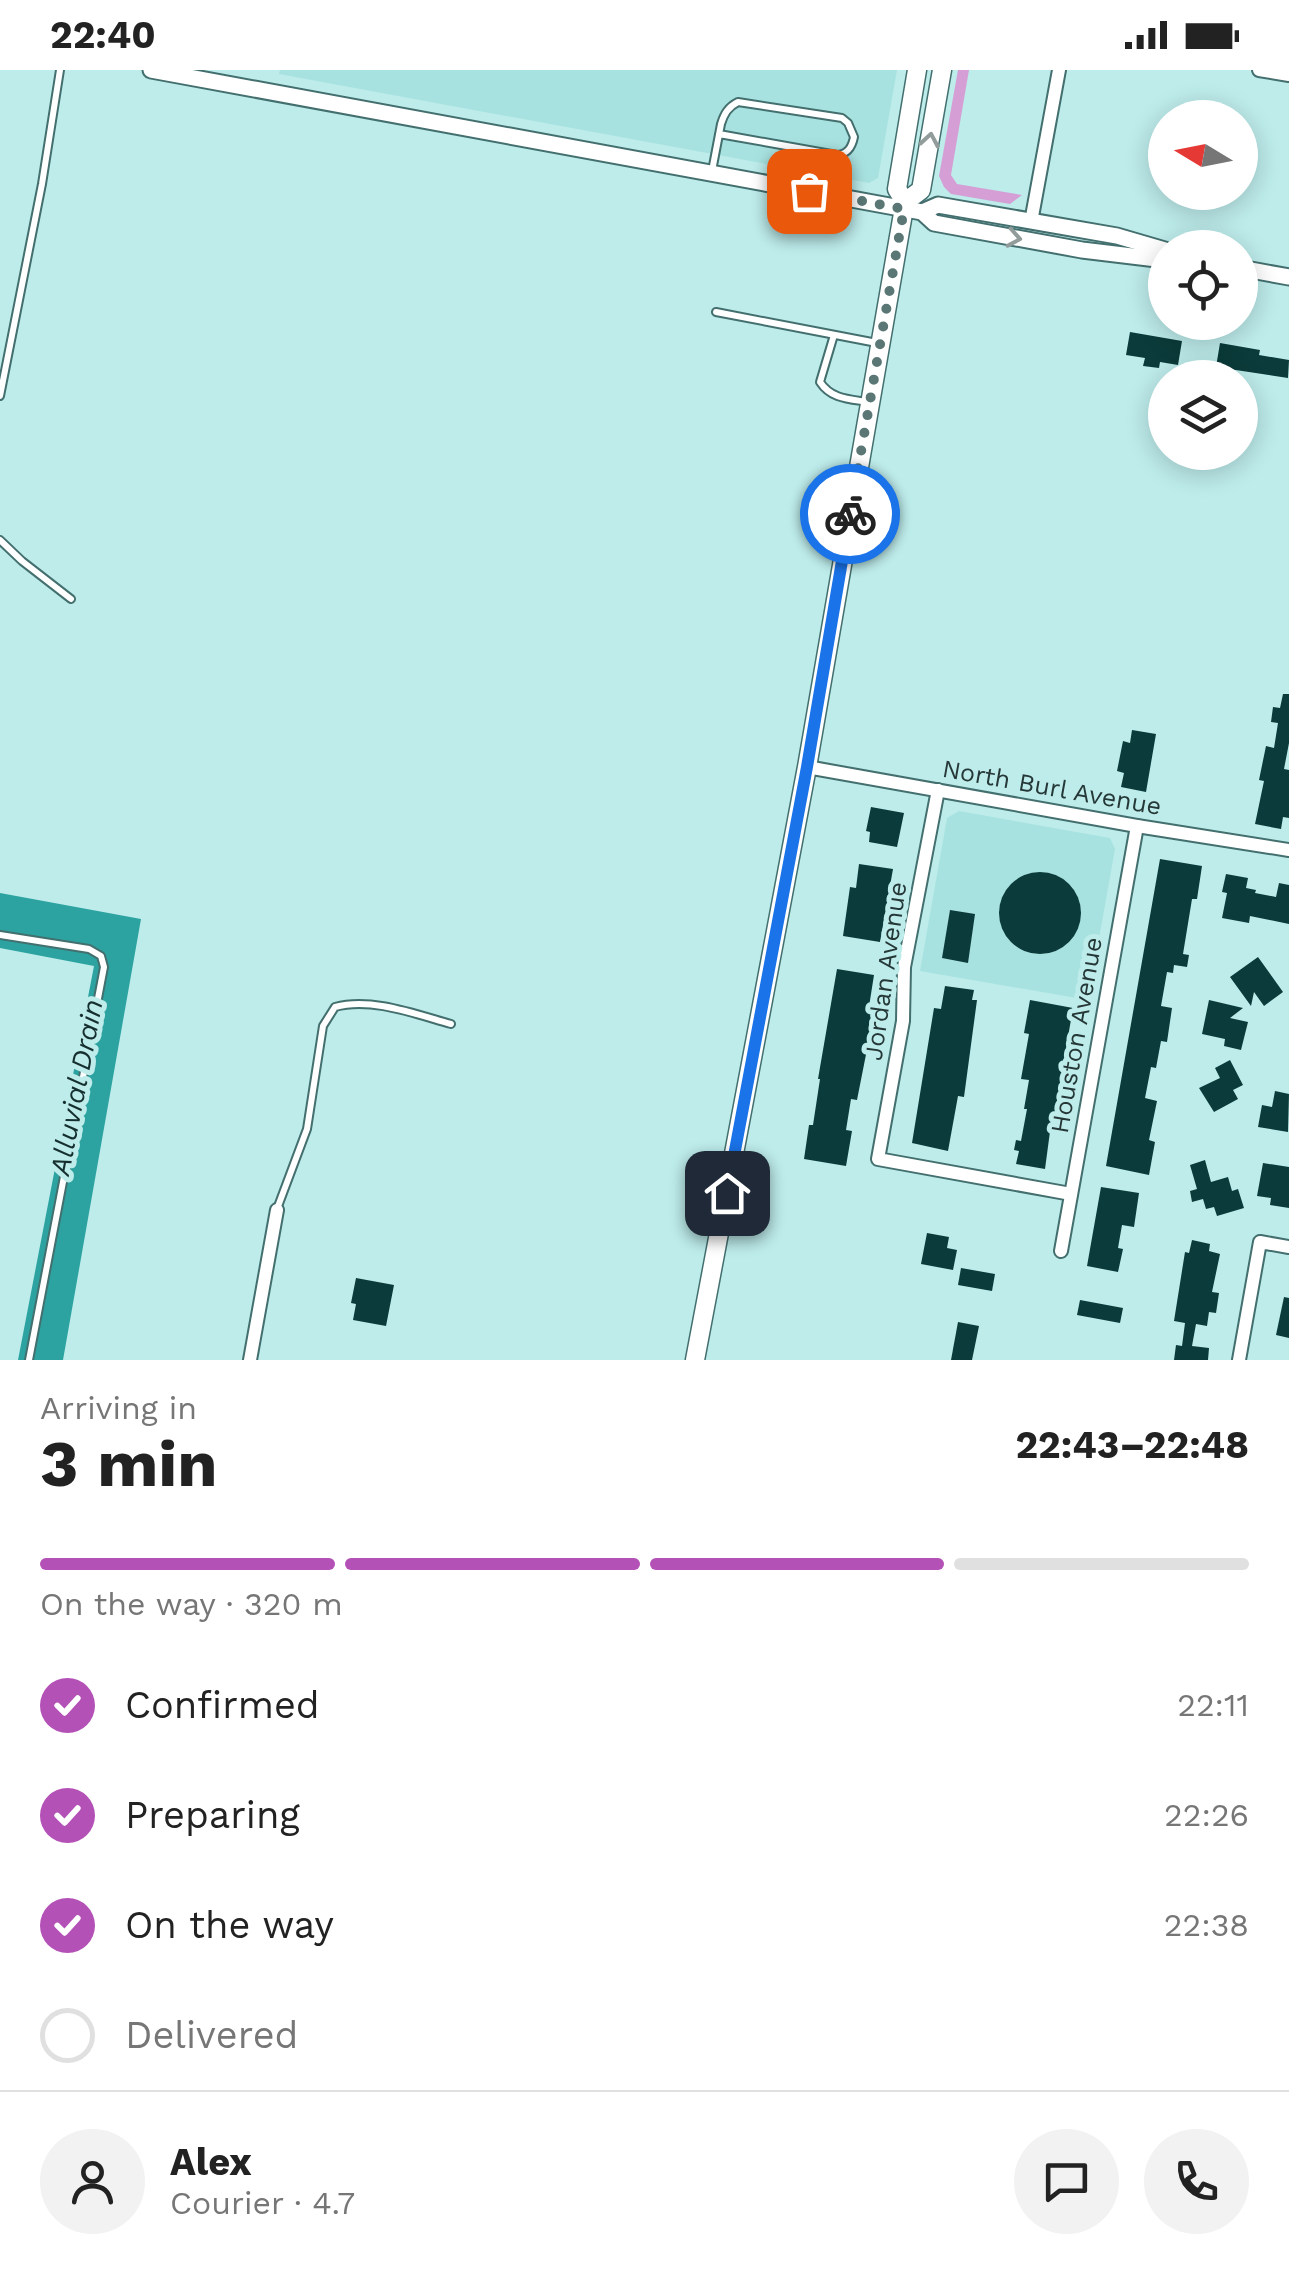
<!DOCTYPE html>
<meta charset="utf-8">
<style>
body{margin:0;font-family:"Work Sans",sans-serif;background:#f2f2f2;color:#222;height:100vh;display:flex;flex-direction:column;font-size:38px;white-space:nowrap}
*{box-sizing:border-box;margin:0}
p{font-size:32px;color:#767676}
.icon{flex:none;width:55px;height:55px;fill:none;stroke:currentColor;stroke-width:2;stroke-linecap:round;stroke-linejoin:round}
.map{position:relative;height:1290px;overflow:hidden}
.sheet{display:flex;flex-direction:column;background:#fff;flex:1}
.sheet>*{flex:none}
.needle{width:65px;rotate:280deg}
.controls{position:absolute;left:1148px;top:30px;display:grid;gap:20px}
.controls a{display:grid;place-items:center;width:110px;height:110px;border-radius:50%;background:#fff;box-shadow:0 5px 25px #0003;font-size:50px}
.pin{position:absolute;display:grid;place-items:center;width:85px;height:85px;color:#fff;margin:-42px;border-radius:20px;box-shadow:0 5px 15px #0006}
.courier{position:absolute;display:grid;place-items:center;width:100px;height:100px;margin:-50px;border:8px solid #1a73e8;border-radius:50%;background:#fff;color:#222;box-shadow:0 2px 12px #0007}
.summary em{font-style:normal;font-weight:700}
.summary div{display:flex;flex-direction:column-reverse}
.summary{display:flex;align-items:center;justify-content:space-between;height:170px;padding:0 40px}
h1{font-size:65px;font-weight:700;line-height:75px}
.bar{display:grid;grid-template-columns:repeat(4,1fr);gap:15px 10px;align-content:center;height:120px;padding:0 40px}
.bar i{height:12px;border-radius:8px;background:#e0e0e0}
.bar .active{background:#b451b7}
.bar p{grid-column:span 4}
.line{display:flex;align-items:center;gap:25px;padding:0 40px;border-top:2px solid #e0e0e0}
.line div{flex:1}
.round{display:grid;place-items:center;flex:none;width:105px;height:105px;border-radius:52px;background:#f2f2f2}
ol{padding:0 40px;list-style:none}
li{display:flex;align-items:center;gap:30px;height:110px}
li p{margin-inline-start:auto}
li .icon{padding:10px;border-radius:50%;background:#b451b7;color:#fff;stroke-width:4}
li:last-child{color:#767676}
li i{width:55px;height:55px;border:5px solid #e0e0e0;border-radius:50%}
.status{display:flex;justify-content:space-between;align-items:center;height:70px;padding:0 50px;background:#fff;direction:ltr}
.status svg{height:28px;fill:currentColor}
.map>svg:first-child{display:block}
.built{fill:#a8e2e0}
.green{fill:#d59fd5}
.water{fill:#2ca3a1}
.building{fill:#0b3b3a}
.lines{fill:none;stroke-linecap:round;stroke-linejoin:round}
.service-casing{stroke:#436f6e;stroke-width:10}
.minor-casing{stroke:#436f6e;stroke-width:16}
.tertiary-casing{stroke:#436f6e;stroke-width:19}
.secondary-casing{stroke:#436f6e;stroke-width:21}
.service{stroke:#fff;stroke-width:6}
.minor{stroke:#fff;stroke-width:12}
.tertiary{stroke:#fff;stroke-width:15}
.secondary{stroke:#fff;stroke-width:18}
.oneway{stroke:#929c9b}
.done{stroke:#5a7776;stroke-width:10;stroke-dasharray:0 18}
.route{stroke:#1a73e8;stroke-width:12}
.labels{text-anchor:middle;stroke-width:10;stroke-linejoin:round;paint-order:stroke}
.street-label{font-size:25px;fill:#253837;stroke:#bdeceb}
.water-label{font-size:28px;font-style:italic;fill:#152e2e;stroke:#bdeceb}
</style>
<div class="status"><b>22:40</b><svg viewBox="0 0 49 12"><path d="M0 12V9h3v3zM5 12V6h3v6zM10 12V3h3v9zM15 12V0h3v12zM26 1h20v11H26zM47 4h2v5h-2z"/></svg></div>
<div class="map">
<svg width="1289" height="1290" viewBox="0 0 1289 1290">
<rect width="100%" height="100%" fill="#bdeceb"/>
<g class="built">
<polygon points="280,0 897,0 878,108 869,113 279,4"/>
<polygon points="959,741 1110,768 1115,779 1088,930 920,901 947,748"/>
</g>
<polygon class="green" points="958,0 969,0 951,105 957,114 1022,125 1010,134 951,124 944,117 939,106"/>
<polygon class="water" points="0,823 141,849 63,1290 18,1290 94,896 0,878"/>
<g class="building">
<polygon points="1130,262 1182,271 1178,295 1160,292 1159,298 1143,296 1145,288 1126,285"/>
<polygon points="1220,273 1260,280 1259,285 1289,290 1288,308 1216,297"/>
<polygon points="1283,624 1289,624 1289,673 1284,699 1289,700 1289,748 1283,747 1281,759 1255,754 1264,711 1259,710 1266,676 1274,678 1278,653 1271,652 1273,637 1280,638"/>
<polygon points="1132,660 1156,664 1146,722 1121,717 1124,703 1117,701 1123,671 1130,673"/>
<polygon points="871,737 904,743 897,777 869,772 870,762 866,761"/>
<polygon points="1160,789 1202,796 1197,829 1192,829 1183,884 1189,885 1187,897 1174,895 1173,903 1167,902 1161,936 1172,938 1167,972 1161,971 1156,998 1151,997 1145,1028 1157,1031 1149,1070 1155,1072 1149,1105 1106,1096"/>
<polygon points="859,794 893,799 880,872 843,866 850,817 856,818"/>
<circle cx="1040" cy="843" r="41"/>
<polygon points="1226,804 1248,808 1246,818 1256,820 1255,823 1276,827 1279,813 1289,815 1289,854 1250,846 1249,853 1222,848 1227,823 1222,822"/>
<polygon points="950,840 975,844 968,893 942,888"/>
<polygon points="1258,887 1283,922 1264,936 1254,922 1251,936 1230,907"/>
<polygon points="837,899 874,905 868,943 874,944 857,1030 851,1029 846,1060 852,1061 846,1096 804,1089 809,1055 813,1055 820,1009 818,1009"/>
<polygon points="945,916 974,920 972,930 977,930 964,1027 958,1026 948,1081 912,1073 934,938 941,939"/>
<polygon points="1030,930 1073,938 1053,1054 1051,1054 1045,1099 1016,1094 1019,1081 1014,1080 1016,1070 1021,1071 1027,1039 1024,1039 1029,1010 1021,1009 1029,964 1024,963"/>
<polygon points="1209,930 1243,938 1230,948 1248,952 1241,980 1224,976 1225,969 1202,964"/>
<polygon points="1230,990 1243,1015 1233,1020 1238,1029 1214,1042 1199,1018 1220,1008 1215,998"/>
<polygon points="1275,1021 1289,1024 1288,1062 1258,1057 1262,1035 1272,1037"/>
<polygon points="1205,1090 1211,1112 1228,1107 1232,1121 1238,1119 1244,1138 1217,1146 1214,1137 1206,1139 1203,1129 1192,1132 1190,1121 1197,1119 1190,1095"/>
<polygon points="1263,1093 1289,1097 1289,1138 1270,1135 1271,1128 1257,1126"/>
<polygon points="1101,1117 1139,1123 1134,1157 1122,1155 1118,1178 1123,1179 1118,1202 1087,1196"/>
<polygon points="927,1163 949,1167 947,1178 957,1180 953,1200 921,1194"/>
<polygon points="1192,1170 1210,1174 1209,1181 1220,1184 1212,1222 1219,1223 1216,1243 1209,1242 1207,1256 1196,1254 1192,1276 1209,1278 1208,1290 1174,1290 1176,1275 1182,1276 1185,1253 1174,1251 1185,1182 1189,1183"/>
<polygon points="961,1198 995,1204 992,1221 958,1215"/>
<polygon points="356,1208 394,1215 386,1256 353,1250 356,1234 351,1233"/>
<polygon points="1284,1227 1289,1228 1289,1268 1276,1265"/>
<polygon points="1080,1230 1123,1238 1120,1253 1077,1245"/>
<polygon points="958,1252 979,1256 972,1290 951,1290"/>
</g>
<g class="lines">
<defs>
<g id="service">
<path d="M712,101L721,54C724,44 728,37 738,32L842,48L848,53L854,67C852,77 848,84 837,85L719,64"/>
<polyline points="716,242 877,273"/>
<path d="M834,265L820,312C831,329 849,329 868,332"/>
<polyline points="0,326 42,114 60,0"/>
<polyline points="0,470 22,491 71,529"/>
<polyline points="0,865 89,879 101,886 104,897 29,1290"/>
<path d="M277,1139L307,1059L323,956L335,937C371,927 415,944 451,954"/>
</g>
<g id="minor">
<polyline points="1259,0 1289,5"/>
<polyline points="1031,152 1059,0"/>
<polyline points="807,697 1137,756 1289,780"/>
<polyline points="938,720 904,897 903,951 878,1089 1071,1124"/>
<polyline points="1061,1181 1137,756"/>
<polyline points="250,1290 277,1140"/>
<polyline points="1239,1290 1260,1172 1289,1177"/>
</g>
<g id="tertiary">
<polyline points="151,0 922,142 934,153 1082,180 1165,190"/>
<polyline points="922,142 938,135 1117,166 1165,180"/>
<polyline points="1240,198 1289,207"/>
</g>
<g id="secondary">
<polyline points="905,132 897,119 917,0"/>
<polyline points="695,1290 807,697 905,132 921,120 942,0"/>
</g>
</defs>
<use href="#service" class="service-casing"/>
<use href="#minor" class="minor-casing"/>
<use href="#tertiary" class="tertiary-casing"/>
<use href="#secondary" class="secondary-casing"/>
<use href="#service" class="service"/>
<use href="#minor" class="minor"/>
<use href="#tertiary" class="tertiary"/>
<use href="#secondary" class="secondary"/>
</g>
<defs><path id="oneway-chevron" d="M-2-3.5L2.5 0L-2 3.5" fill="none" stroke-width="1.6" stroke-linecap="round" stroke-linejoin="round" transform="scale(2.5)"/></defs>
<g class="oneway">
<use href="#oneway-chevron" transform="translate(930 70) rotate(-80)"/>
<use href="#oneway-chevron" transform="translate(1014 168) rotate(10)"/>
</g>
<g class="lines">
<polyline class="done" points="809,121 904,139 850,444"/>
<polyline class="route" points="727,1123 807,697 850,444"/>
</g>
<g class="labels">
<g class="street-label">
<text transform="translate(1052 717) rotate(10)" y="9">North Burl Avenue</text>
<text transform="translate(885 901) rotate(-82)" y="9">Jordan Avenue</text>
<text transform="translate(1076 965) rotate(-80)" y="9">Houston Avenue</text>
</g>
<g class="water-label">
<text transform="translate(76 1017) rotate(-79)" y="10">Alluvial Drain</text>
</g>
</g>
</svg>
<div class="controls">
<a><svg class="needle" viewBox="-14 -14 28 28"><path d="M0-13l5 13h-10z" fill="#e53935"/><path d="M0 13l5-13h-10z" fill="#767676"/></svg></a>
<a><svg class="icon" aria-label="locate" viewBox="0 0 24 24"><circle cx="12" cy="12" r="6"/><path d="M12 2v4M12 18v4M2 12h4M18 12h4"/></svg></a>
<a><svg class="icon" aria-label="layers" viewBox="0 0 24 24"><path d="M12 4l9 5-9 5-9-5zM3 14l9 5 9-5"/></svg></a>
</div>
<div class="pin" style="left:809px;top:121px;background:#ea580c"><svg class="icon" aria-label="bag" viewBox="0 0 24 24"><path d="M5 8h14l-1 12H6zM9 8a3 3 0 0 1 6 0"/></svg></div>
<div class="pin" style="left:727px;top:1123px;background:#1f2937"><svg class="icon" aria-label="home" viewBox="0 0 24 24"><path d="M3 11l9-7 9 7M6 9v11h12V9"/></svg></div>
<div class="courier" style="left:850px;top:444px"><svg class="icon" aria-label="bike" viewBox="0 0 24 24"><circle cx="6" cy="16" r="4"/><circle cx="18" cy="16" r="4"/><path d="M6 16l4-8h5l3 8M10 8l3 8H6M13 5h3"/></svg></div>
</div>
<section class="sheet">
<div class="summary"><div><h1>3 min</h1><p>Arriving in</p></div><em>22:43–22:48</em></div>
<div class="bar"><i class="active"></i><i class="active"></i><i class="active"></i><i></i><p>On the way · 320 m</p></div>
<ol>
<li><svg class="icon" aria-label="check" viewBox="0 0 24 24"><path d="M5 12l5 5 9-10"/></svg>Confirmed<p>22:11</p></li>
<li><svg class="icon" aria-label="check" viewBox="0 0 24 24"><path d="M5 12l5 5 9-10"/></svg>Preparing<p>22:26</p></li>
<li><svg class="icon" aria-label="check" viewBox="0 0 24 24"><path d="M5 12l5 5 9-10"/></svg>On the way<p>22:38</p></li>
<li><i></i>Delivered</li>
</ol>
<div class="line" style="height:180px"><a class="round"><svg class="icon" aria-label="person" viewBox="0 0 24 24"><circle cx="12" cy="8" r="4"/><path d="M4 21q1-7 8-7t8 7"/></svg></a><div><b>Alex</b><p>Courier · 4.7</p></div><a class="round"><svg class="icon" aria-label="chat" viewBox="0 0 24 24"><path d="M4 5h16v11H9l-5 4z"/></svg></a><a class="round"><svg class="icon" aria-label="phone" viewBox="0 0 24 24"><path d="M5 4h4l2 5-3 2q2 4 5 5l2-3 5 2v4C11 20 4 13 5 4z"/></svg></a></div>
</section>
